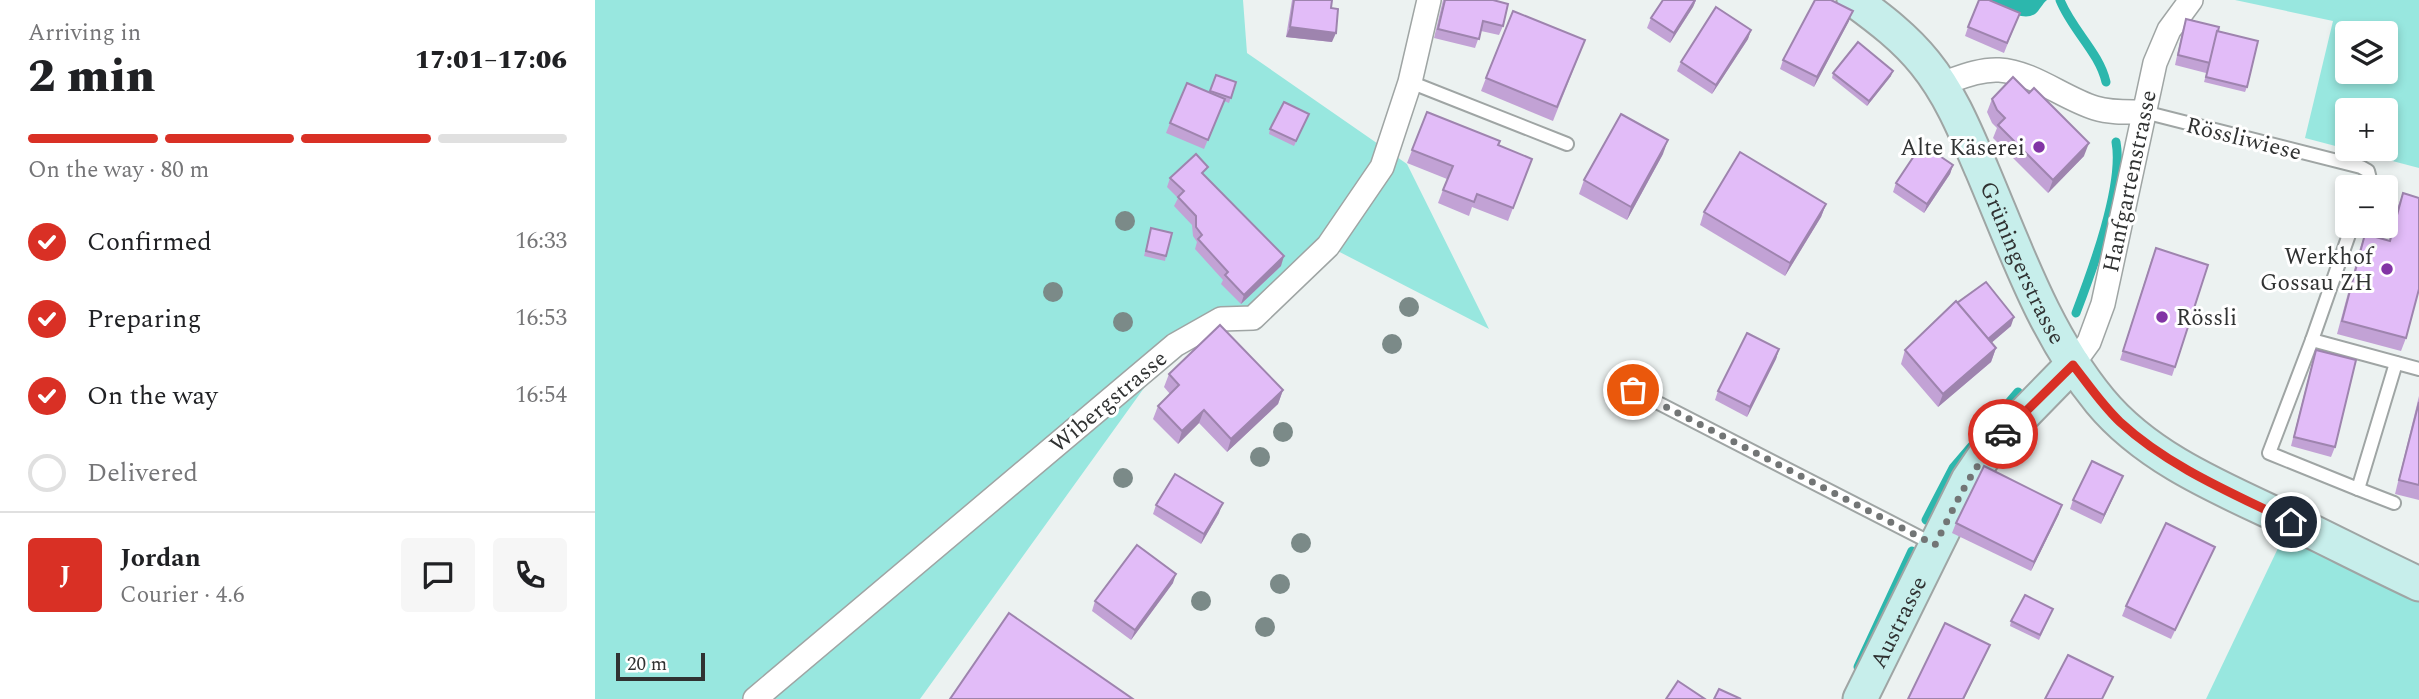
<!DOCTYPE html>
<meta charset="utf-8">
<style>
body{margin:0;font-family:Spectral,serif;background:#f6f6f6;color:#202124;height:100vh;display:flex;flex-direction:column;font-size:26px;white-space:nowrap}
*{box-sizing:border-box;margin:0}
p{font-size:23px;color:#757577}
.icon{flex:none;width:38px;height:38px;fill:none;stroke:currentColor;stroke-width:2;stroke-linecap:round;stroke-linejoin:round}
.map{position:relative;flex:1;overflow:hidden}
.side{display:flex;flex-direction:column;background:#fff;width:595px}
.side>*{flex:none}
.buttons{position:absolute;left:1740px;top:21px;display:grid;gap:14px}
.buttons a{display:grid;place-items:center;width:63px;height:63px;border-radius:7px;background:#fff;box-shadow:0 4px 10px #0003;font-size:35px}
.scale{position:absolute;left:21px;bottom:18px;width:89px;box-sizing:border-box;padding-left:7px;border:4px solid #303232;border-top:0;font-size:19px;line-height:24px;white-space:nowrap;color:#303232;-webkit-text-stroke:5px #fff;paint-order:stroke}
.pin{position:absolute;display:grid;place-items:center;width:60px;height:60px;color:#fff;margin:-30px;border:4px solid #fff;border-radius:50%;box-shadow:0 2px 7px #0007}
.courier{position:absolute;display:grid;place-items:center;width:70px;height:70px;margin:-35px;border:5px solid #d93025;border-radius:50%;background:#fff;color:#222;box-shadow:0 2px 9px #0007}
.headline em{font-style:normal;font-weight:800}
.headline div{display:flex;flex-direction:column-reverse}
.headline{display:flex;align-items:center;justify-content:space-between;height:119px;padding:0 28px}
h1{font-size:46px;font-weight:800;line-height:52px}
.bar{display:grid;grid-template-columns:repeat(4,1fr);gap:10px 7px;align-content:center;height:84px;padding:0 28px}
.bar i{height:9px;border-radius:5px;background:#e0e0e0}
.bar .current{background:#d93025}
.bar p{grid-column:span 4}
.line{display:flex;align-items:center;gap:18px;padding:0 28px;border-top:2px solid #e0e0e0}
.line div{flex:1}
.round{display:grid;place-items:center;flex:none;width:74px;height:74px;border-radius:7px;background:#f6f6f6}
ol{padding:0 28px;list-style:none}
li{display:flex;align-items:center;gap:21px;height:77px}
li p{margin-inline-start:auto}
li .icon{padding:7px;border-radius:50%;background:#d93025;color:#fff;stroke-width:4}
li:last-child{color:#757577}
li i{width:38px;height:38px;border:4px solid #e0e0e0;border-radius:50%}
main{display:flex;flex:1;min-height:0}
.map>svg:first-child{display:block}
.green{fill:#98e7df;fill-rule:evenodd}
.water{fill:#2cb7ad}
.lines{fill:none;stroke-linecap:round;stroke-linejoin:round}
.stream{stroke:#2cb7ad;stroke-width:9}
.lane-casing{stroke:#9fa5a4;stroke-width:16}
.street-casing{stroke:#9fa5a4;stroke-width:26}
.secondary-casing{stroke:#9fa5a4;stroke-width:37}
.lane{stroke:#fff;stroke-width:12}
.street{stroke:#fff;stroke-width:23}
.secondary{stroke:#c7eeeb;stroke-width:33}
.tree{fill:#7b8a88}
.wall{fill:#c2a2d5}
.shaded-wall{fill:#9e84ae}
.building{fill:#e2bcf8;stroke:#9e84ae;stroke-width:2}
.done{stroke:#727575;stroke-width:7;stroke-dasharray:0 12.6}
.route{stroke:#d93025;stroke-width:9}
.poi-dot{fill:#8234a5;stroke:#fff;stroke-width:2.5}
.labels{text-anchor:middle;stroke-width:6;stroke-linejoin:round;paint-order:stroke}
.street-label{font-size:23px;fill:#303232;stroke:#fff}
.poi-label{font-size:23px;fill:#303232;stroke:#fff;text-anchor:end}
</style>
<main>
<section class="side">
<div class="headline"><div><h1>2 min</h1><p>Arriving in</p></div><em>17:01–17:06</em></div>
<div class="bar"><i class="current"></i><i class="current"></i><i class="current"></i><i></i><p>On the way · 80 m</p></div>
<ol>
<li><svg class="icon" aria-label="check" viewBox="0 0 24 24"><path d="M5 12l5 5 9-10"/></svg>Confirmed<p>16:33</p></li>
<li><svg class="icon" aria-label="check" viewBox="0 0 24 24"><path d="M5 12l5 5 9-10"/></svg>Preparing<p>16:53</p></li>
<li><svg class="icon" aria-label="check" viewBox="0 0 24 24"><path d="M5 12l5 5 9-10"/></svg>On the way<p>16:54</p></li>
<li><i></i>Delivered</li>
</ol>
<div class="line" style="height:126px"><b class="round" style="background:#d93025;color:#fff">J</b><div><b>Jordan</b><p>Courier · 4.6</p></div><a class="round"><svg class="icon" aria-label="chat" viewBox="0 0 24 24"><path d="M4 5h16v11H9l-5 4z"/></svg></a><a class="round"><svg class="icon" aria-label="phone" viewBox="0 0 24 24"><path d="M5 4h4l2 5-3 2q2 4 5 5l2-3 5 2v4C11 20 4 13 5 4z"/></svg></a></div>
</section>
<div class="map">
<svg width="1824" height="699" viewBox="0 0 1824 699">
<rect width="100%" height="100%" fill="#ecf2f1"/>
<g class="green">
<polygon points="0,0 648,0 652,53 812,164 894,329 733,246 658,318 580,345 325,699 0,699"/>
<path d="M1640,0H1824V168L1710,138L1738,21ZM1752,33H1790V72H1752ZM1752,110H1790V149H1752Z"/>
<polygon points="1696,521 1824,584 1824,699 1611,699"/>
</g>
<path class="water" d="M1396,0H1452C1447,4 1445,10 1440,14C1427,22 1406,8 1396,0Z"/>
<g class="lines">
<g class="stream">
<path d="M1465,0C1477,30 1504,52 1511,82"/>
<path d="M1481,313C1497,271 1529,185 1521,142"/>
<polyline points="1331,520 1358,468 1423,392"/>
<polyline points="1263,667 1317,551"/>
</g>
<defs>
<g id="lane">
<polyline points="815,82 972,144"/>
<polyline points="1549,112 1766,167 1773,171 1775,179 1773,187"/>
<polyline points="1757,226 1717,340 1824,369"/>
<polyline points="1717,340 1674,453 1763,489 1801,363"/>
<polyline points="1038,390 1340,545"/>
<polyline points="1763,489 1799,503"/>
</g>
<g id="street">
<path d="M1346,84C1364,78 1384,69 1404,70C1438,72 1468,98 1500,108C1516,113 1533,112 1549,112"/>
<polyline points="1478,364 1494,342 1508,304 1560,63 1574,30 1596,0"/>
<polyline points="160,699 580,345 626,319 658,318 733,246 787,167 815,82 834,0"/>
</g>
<g id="secondary">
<path id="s1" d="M1259,0C1285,19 1310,38 1330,63C1356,95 1371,133 1387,170C1421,250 1449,333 1505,401C1552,458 1625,488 1691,519C1735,540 1779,563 1824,584"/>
<path id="s2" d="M1265,699L1373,480L1392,452L1478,364"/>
</g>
</defs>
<use href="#lane" class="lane-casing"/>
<use href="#street" class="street-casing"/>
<use href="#secondary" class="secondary-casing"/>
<use href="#lane" class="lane"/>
<use href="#street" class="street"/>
<use href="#secondary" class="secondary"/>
</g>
<g class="tree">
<circle cx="530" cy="221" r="10"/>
<circle cx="458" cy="292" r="10"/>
<circle cx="814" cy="307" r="10"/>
<circle cx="528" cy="322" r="10"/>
<circle cx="797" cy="344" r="10"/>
<circle cx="688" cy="432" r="10"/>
<circle cx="665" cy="457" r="10"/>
<circle cx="528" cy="478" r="10"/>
<circle cx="706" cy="543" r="10"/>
<circle cx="685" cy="584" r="10"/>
<circle cx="606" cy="601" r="10"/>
<circle cx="670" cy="627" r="10"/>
</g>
<g class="wall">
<polygon points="697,0 737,0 736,8 737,42 691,37"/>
<polygon points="848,0 898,0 908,26 904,35 886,31 880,48 839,38"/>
<polygon points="1101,0 1098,7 1075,43 1052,28 1056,18"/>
<polygon points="1591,19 1622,31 1652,87 1650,92 1609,82 1612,71 1611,73 1580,65 1588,28"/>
<polygon points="1254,21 1219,87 1185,69 1188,60"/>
<polygon points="1421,23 1409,53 1370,36 1373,27"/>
<polygon points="1156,30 1153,39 1117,94 1082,71 1086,62"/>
<polygon points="985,53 958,121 886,91 891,78"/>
<polygon points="1238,73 1296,76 1272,106 1237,78"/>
<polygon points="621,75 641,82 634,103 629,101 609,149 571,133 575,123 614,93"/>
<polygon points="1434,93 1489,156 1453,193 1398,138 1402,128 1397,123 1392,112 1397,99"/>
<polygon points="832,112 903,145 937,159 913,221 877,207 874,216 843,203 852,179 812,163"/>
<polygon points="712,119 699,146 674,134 675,129"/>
<polygon points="1068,154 1032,220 984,194 989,180"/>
<polygon points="1358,165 1355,174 1329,213 1298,192 1301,183"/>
<polygon points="610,176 686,266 646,304 626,284 628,280 600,249 602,242 598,236 597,225 579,206 583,198 572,187 575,178"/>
<polygon points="1808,193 1811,338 1806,351 1742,334 1765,248 1770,234 1794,241 1803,206"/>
<polygon points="1231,204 1226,217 1190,276 1105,225 1109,212"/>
<polygon points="556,228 571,256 570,261 549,256"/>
<polygon points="1557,258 1580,367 1577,376 1525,360"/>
<polygon points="1362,303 1416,326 1396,343 1401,348 1396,362 1343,407 1306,364 1310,350"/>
<polygon points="1184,349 1181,359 1152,417 1120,400 1123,391"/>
<polygon points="1721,350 1740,447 1736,457 1696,446 1718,359"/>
<polygon points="574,374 688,390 683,404 632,452 604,423 583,444 558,419 563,406 575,394 569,387"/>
<polygon points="1824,396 1824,500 1800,494"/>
<polygon points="1528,476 1506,524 1475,509 1478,500"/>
<polygon points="561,505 624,513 606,544 558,514"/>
<polygon points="1464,514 1436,571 1357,533 1361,523"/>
<polygon points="1616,556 1576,639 1527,616 1531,606"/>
<polygon points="578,583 536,640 497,611 500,601"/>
<polygon points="1456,614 1444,640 1415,626 1416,621"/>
</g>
<g class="shaded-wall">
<polygon points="1101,0 1098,7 1075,43 1079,33"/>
<polygon points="1258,11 1254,21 1219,87 1222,77"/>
<polygon points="695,27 741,33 737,42 691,37"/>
<polygon points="1156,30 1153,39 1117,94 1121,85"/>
<polygon points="1298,71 1296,76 1272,106 1274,101"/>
<polygon points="1073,140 1068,154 1032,220 1036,207"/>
<polygon points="1494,143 1489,156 1453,193 1458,180"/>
<polygon points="1358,165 1355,174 1329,213 1332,204"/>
<polygon points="1231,204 1226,217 1190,276 1195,263"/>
<polygon points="689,256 686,266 646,304 649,295"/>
<polygon points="1419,317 1416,326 1388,350 1391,341"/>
<polygon points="1401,348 1396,362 1343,407 1348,394"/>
<polygon points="1184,349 1181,359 1152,417 1155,407"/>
<polygon points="688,390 683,404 632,452 636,439"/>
<polygon points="609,410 604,423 583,444 587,431"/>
<polygon points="1528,476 1524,485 1506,524 1509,515"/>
<polygon points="628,503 624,513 606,544 609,534"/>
<polygon points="1467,505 1464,514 1436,571 1439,562"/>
<polygon points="581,574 578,583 536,640 540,630"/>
<polygon points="1395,645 1391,654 1369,699 1368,699"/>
</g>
<g class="building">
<polygon points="699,0 737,0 736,8 743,9 741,33 695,27"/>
<polygon points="850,0 898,0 913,4 908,26 888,21 884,39 843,29"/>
<polygon points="1068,0 1100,0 1079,33 1056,18"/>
<polygon points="1220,0 1236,0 1258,11 1222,77 1188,60"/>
<polygon points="1384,0 1394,0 1425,13 1412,43 1373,27"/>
<polygon points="1121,7 1156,30 1121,85 1086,62"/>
<polygon points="918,11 990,40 962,107 891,78"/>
<polygon points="1591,19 1624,27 1615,63 1583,55"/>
<polygon points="1622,31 1663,41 1652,87 1611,77"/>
<polygon points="1263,42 1298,71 1274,101 1238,73"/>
<polygon points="621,75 641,82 636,98 615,91"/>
<polygon points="1418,77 1434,93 1439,88 1494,143 1458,180 1403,125 1410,118 1402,110 1397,99"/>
<polygon points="592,83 630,99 613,140 575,123"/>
<polygon points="689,102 714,114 701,141 675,129"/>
<polygon points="832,112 905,141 903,145 937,159 918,208 882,194 879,202 848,190 858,166 817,150"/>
<polygon points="1026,114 1073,140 1036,207 989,180"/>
<polygon points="1327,144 1358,165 1332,204 1301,183"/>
<polygon points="1145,152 1231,204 1195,263 1109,212"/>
<polygon points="601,154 613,167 607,173 689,256 649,295 630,275 633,272 603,239 607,235 601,227 601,216 583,197 589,191 575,178"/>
<polygon points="1808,193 1824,198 1824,289 1811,338 1747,321 1770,234 1795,241"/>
<polygon points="556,228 577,233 571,256 551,251"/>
<polygon points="1561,248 1613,265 1580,367 1528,351"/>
<polygon points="1391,282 1419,317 1393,339 1362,303"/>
<polygon points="1361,301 1401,348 1348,394 1310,350"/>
<polygon points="625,325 688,390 636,439 609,410 587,431 563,406 584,385 574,374"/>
<polygon points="1152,333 1184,349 1155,407 1123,391"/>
<polygon points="1721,350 1761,360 1740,447 1699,437"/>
<polygon points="1824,402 1824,485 1804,480"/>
<polygon points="1497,461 1528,476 1509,515 1478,500"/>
<polygon points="1389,466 1467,505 1439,562 1361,523"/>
<polygon points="580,474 628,503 609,534 561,505"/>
<polygon points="1571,523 1620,547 1580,630 1531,606"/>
<polygon points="542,545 581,574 540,630 500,601"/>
<polygon points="1430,595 1458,609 1445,635 1416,621"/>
<polygon points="414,613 538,699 355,699"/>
<polygon points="1350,623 1395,645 1368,699 1313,699"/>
<polygon points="1473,655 1518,677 1507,699 1450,699"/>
<polygon points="1083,681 1110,699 1071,699"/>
<polygon points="1124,689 1146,699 1119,699"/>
</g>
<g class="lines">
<path class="done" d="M1038,390L1340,545C1360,506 1377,466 1408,434"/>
<path class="route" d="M1408,434L1478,365C1493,384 1507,405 1525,422C1574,467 1637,493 1696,522"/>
</g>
<g class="poi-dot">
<circle cx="1444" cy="147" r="7"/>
<circle cx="1792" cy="269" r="7"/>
<circle cx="1567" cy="317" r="7"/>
</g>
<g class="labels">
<g class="street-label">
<text transform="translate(1649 138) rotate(14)" y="8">Rössliwiese</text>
<text transform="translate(1534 181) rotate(-78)" y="8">Hanfgartenstrasse</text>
<text dy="8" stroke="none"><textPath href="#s1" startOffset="318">Grüningerstrasse</textPath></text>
<text transform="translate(513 401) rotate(-40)" y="8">Wibergstrasse</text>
<text dy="8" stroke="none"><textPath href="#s2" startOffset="86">Austrasse</textPath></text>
</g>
<g class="poi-label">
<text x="1430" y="155">Alte Käserei</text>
<text x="1778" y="264">Werkhof<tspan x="1778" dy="26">Gossau ZH</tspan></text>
<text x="1581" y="325" text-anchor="start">Rössli</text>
</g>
</g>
</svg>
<div class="buttons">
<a><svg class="icon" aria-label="layers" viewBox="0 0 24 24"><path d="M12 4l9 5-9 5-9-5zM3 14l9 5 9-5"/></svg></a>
<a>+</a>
<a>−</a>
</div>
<div class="scale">20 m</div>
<div class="pin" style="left:1038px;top:390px;background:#ea580c"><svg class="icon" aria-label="bag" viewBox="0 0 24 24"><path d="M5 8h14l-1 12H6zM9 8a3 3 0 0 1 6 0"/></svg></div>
<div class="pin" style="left:1696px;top:522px;background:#1f2937"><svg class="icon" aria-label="home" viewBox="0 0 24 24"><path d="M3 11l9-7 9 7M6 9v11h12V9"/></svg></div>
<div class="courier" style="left:1408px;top:434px"><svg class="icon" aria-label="car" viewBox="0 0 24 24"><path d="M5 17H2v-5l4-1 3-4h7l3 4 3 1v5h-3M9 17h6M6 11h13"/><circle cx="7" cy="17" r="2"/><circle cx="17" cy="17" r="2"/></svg></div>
</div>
</main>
